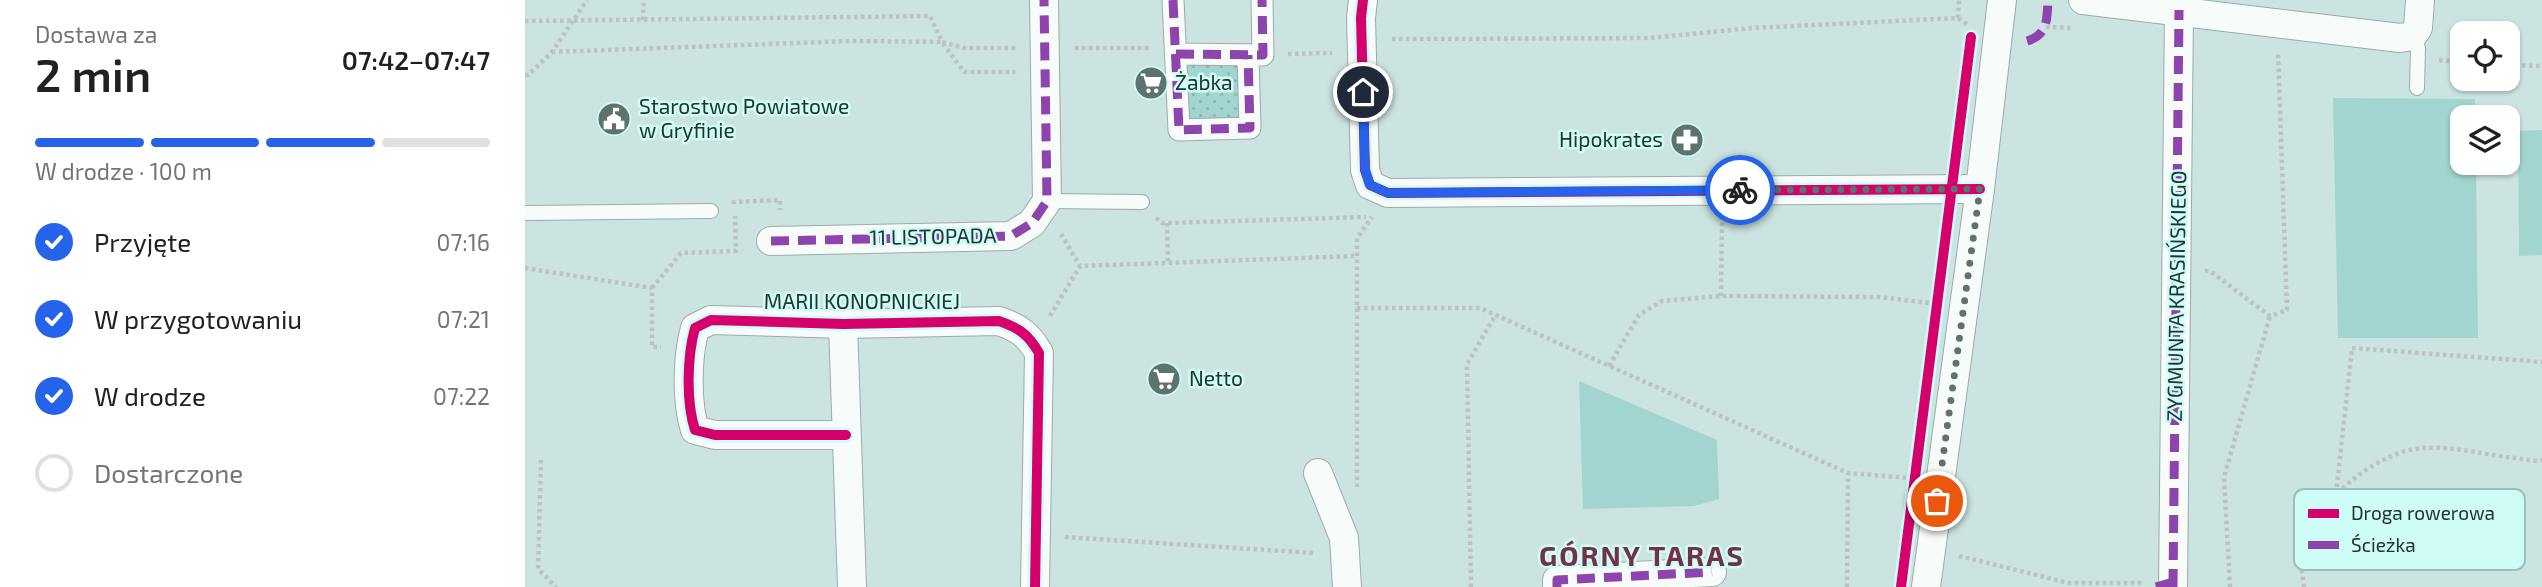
<!DOCTYPE html>
<html lang="pl">
<meta charset="utf-8">
<style>
body{margin:0;font-family:"Exo 2",sans-serif;background:#f2f2f2;color:#202124;height:100vh;display:flex;flex-direction:column;font-size:26px;white-space:nowrap}
*{box-sizing:border-box;margin:0}
p{font-size:23px;color:#757577}
.icon{flex:none;width:38px;height:38px;fill:none;stroke:currentColor;stroke-width:2;stroke-linecap:round;stroke-linejoin:round}
.map{position:relative;flex:1;overflow:hidden}
.sheet{display:flex;flex-direction:column;background:#fff;width:525px}
.sheet>*{flex:none}
.buttons{position:absolute;left:1925px;top:21px;display:grid;gap:14px}
.buttons a{display:grid;place-items:center;width:70px;height:70px;border-radius:14px;background:#fff;box-shadow:0 2px 5px #0004;font-size:35px}
.pin{position:absolute;display:grid;place-items:center;width:60px;height:60px;color:#fff;margin:-30px;border:4px solid #fff;border-radius:50%;box-shadow:0 2px 7px #0007}
.courier{position:absolute;display:grid;place-items:center;width:70px;height:70px;margin:-35px;border:5px solid #2563eb;border-radius:50%;background:#fff;color:#222;box-shadow:0 2px 9px #0007}
.overview em{font-style:normal;font-weight:600}
.overview div{display:flex;flex-direction:column-reverse}
.overview{display:flex;align-items:center;justify-content:space-between;height:119px;padding:0 35px}
h1{font-size:46px;font-weight:600;line-height:52px}
.bar{display:grid;grid-template-columns:repeat(4,1fr);gap:10px 7px;align-content:center;height:84px;padding:0 35px}
.bar i{height:9px;border-radius:5px;background:#e0e0e0}
.bar .selected{background:#2563eb}
.bar p{grid-column:span 4}
ol{padding:0 35px;list-style:none}
li{display:flex;align-items:center;gap:21px;height:77px}
li p{margin-inline-start:auto}
li .icon{padding:7px;border-radius:50%;background:#2563eb;color:#fff;stroke-width:4}
li:last-child{color:#757577}
li i{width:38px;height:38px;border:4px solid #e0e0e0;border-radius:50%}
main{display:flex;flex:1;min-height:0}
.map>svg:first-child{display:block}
.grass{fill:url(#grass-dots)}
.park{fill:#a2d5cf}
.lines{fill:none;stroke-linecap:round;stroke-linejoin:round}
.service-casing{stroke:#9aacab;stroke-width:16}
.pedestrian-casing{stroke:#9aacab;stroke-width:23}
.minor-casing{stroke:#9aacab;stroke-width:30}
.path{stroke:#bac3c1;stroke-width:4.5;stroke-dasharray:3.5 3.5;stroke-linecap:butt}
.service{stroke:#f7fbfa;stroke-width:14}
.pedestrian{stroke:#f7fbfa;stroke-width:21}
.minor{stroke:#f7fbfa;stroke-width:28}
.quiet{stroke:#8e44ad;stroke-width:9;stroke-dasharray:18 9;stroke-linecap:butt}
.cycleway-casing{stroke:#cefcf6;stroke-width:15}
.cycleway{stroke:#d6006c;stroke-width:10}
.done{stroke:#5e726f;stroke-width:7;stroke-dasharray:0 12.6}
.route{stroke:#2563eb;stroke-width:9}
.labels{text-anchor:middle;stroke-width:5;stroke-linejoin:round;paint-order:stroke}
.poi-label{font-size:21px;fill:#223432;stroke:#cefcf6;text-anchor:start}
.street-label{font-size:21px;fill:#223432;stroke:#cefcf6}
.district-label{font-size:28px;font-weight:bold;letter-spacing:2px;fill:#753046;stroke:#cefcf6}
.key{fill:#cefcf6;stroke:#9ac0bb;stroke-width:2}
.key-label{font-size:19px;fill:#223432}
</style>
<main>
<section class="sheet">
<div class="overview"><div><h1>2 min</h1><p>Dostawa za</p></div><em>07:42–07:47</em></div>
<div class="bar"><i class="selected"></i><i class="selected"></i><i class="selected"></i><i></i><p>W drodze · 100 m</p></div>
<ol>
<li><svg class="icon" aria-label="check" viewBox="0 0 24 24"><path d="M5 12l5 5 9-10"/></svg>Przyjęte<p>07:16</p></li>
<li><svg class="icon" aria-label="check" viewBox="0 0 24 24"><path d="M5 12l5 5 9-10"/></svg>W przygotowaniu<p>07:21</p></li>
<li><svg class="icon" aria-label="check" viewBox="0 0 24 24"><path d="M5 12l5 5 9-10"/></svg>W drodze<p>07:22</p></li>
<li><i></i>Dostarczone</li>
</ol>
</section>
<div class="map">
<svg width="2017" height="587" viewBox="0 0 2017 587">
<defs>
<pattern id="grass-dots" width="8" height="8" patternUnits="userSpaceOnUse" patternTransform="scale(1.75)"><rect width="8" height="8" fill="#a2d5cf"/><path d="M2 2h.1M6 6h.1" fill="none" stroke="#8bb7b2" stroke-width="1.8" stroke-linecap="round"/></pattern>
</defs>
<rect width="100%" height="100%" fill="#cce4e1"/>
<polygon class="grass" points="657,61 717,61 719,123 659,125"/>
<g class="park">
<polygon points="1808,98 1950,99 1950,117 1937,117 1937,163 1951,163 1953,338 1813,338"/>
<polygon points="2017,130 2017,255 1994,256 1993,131"/>
<polygon points="1054,381 1192,440 1194,499 1169,506 1058,509"/>
</g>
<g class="lines">
<defs>
<g id="service">
<polyline points="1887,36 1893,48 1892,88"/>
<polyline points="522,201 617,202"/>
<polyline points="0,213 186,211"/>
</g>
<g id="pedestrian">
<polyline points="648,0 654,130 725,128 723,55"/>
<polyline points="651,54 738,55 737,0"/>
</g>
<g id="minor">
<polyline points="838,0 836,18 840,170 845,185 863,193 1455,189"/>
<polyline points="1558,0 1875,38 1887,36 1893,28 1895,0"/>
<polyline points="246,241 486,236 507,223 522,201 519,0"/>
<polyline points="318,324 327,587"/>
<path d="M321,435H190L170,430C161,402 162,357 170,328L186,320L318,324L474,321C494,328 503,334 514,353L510,587"/>
<polyline points="793,473 819,538 822,587"/>
<polyline points="1032,587 1032,580 1187,572"/>
<polyline points="1401,587 1455,189 1477,0"/>
<polyline points="1648,587 1654,10"/>
</g>
</defs>
<use href="#service" class="service-casing"/>
<use href="#pedestrian" class="pedestrian-casing"/>
<use href="#minor" class="minor-casing"/>
<g class="path">
<polyline points="1433,18 1434,0"/>
<polyline points="118,20 119,0"/>
<polyline points="0,21 405,16 417,42 439,48 491,48"/>
<polyline points="1521,27 1546,28"/>
<polyline points="867,39 1125,38 1227,28 1433,18 1443,25"/>
<polyline points="550,48 625,48"/>
<polyline points="27,52 325,41 417,42 439,72 490,72"/>
<polyline points="763,54 807,53"/>
<polyline points="1914,60 1937,62"/>
<polyline points="1983,65 2017,66"/>
<polyline points="0,75 3,75 27,52 62,0"/>
<polyline points="209,204 209,202 255,200 255,210"/>
<polyline points="631,218 637,223 642,223 841,217"/>
<polyline points="642,223 643,263"/>
<polyline points="536,234 555,266 832,256"/>
<polyline points="0,268 127,288 127,347 136,347"/>
<polyline points="1680,271 1685,271 1745,316 1762,310 1753,53"/>
<polyline points="127,288 156,253 211,251 210,216"/>
<polyline points="1196,296 1197,219"/>
<polyline points="832,308 955,308 1323,473 1385,478"/>
<polyline points="525,316 555,266"/>
<polyline points="1084,366 1114,315 1137,301 1196,296 1355,297 1412,304"/>
<polyline points="16,460 13,569 31,587"/>
<polyline points="832,487 832,238 847,217"/>
<polyline points="1811,494 1827,348 2017,362"/>
<polyline points="540,537 790,553"/>
<polyline points="1434,556 1544,583 1618,583"/>
<polyline points="946,587 942,364 970,316"/>
<polyline points="1322,587 1323,473"/>
<polyline points="1705,587 1699,477 1745,316"/>
<path d="M1779,587C1778,575 1774,561 1777,549C1789,503 1852,450 1899,448C1929,446 1961,455 1990,458C1999,459 2008,462 2017,460"/>
</g>
<use href="#service" class="service"/>
<use href="#pedestrian" class="pedestrian"/>
<use href="#minor" class="minor"/>
<g class="quiet">
<polyline points="648,0 654,130 725,128 723,55"/>
<path d="M1502,41C1523,35 1522,19 1523,0"/>
<polyline points="651,54 738,55 737,0"/>
<polyline points="246,241 486,236 507,223 522,201 519,0"/>
<polyline points="1032,587 1032,580 1187,572"/>
<polyline points="1631,587 1648,582"/>
<polyline points="1648,587 1654,10"/>
</g>
<defs>
<g id="cycleway">
<polyline points="838,0 836,18 840,170 845,185 863,193 1455,189"/>
<path d="M321,435H190L170,430C161,402 162,357 170,328L186,320L318,324L474,321C494,328 503,334 514,353L510,587"/>
<polyline points="1376,587 1446,37"/>
</g>
</defs>
<use href="#cycleway" class="cycleway-casing"/>
<use href="#cycleway" class="cycleway"/>
</g>
<g class="lines">
<polyline class="done" points="1215,190 1455,189 1412,501"/>
<polyline class="route" points="838,92 840,170 845,185 863,193 1215,190"/>
</g>
<defs>
<symbol id="supermarket-disc" viewBox="-11 -11 22 22"><circle r="9.5" fill="#5e726f" stroke="#cefcf6"/><path d="M-6-5.5h2.5l.6 2H6L4.5 2H-2.5L-4.4-4H-6ZM-1.5 3.2a1.3 1.3 0 1 0 .1 0ZM3 3.2a1.3 1.3 0 1 0 .1 0Z" fill="#fff"/></symbol>
<symbol id="civic-disc" viewBox="-11 -11 22 22"><circle r="9.5" fill="#5e726f" stroke="#cefcf6"/><path d="M-.6-6.5H3V-4.5H.6V-3L4-1V1h2V6H-6V1h2V-1L-.6-3ZM-1.2 2.5V6h2.4V2.5Z" fill="#fff"/></symbol>
<symbol id="pharmacy-disc" viewBox="-11 -11 22 22"><circle r="9.5" fill="#5e726f" stroke="#cefcf6"/><path d="M-2-6h4v4h4v4h-4v4h-4v-4h-4v-4h4Z" fill="#fff"/></symbol>
</defs>
<g fill-rule="evenodd">
<use href="#supermarket-disc" x="607" y="64" width="38" height="38"/>
<use href="#civic-disc" x="70" y="100" width="38" height="38"/>
<use href="#pharmacy-disc" x="1143" y="121" width="38" height="38"/>
<use href="#supermarket-disc" x="620" y="360" width="38" height="38"/>
</g>
<g class="labels">
<g class="poi-label">
<text x="650" y="90">Żabka</text>
<text x="114" y="114">Starostwo Powiatowe<tspan x="114" dy="24">w Gryfinie</tspan></text>
<text x="1138" y="147" text-anchor="end">Hipokrates</text>
<text x="664" y="386">Netto</text>
</g>
<g class="street-label">
<text transform="translate(408 237) rotate(-1)" y="7">11 LISTOPADA</text>
<text transform="translate(1652 296) rotate(-89)" y="7">ZYGMUNTA KRASIŃSKIEGO</text>
<text x="337" y="309">MARII KONOPNICKIEJ</text>
</g>
<g class="district-label">
<text x="1117" y="566">GÓRNY TARAS</text>
</g>
</g>
<rect x="1769" y="489" width="231" height="81" rx="10" class="key"/>
<rect x="1783" y="509" width="31" height="9" fill="#d6006c"/>
<rect x="1783" y="541" width="31" height="8" fill="#8e44ad"/>
<g class="key-label">
<text x="1826" y="520">Droga rowerowa</text>
<text x="1826" y="552">Ścieżka</text>
</g>
</svg>
<div class="buttons">
<a><svg class="icon" aria-label="locate" viewBox="0 0 24 24"><circle cx="12" cy="12" r="6"/><path d="M12 2v4M12 18v4M2 12h4M18 12h4"/></svg></a>
<a><svg class="icon" aria-label="layers" viewBox="0 0 24 24"><path d="M12 4l9 5-9 5-9-5zM3 14l9 5 9-5"/></svg></a>
</div>
<div class="pin" style="left:1412px;top:501px;background:#ea580c"><svg class="icon" aria-label="bag" viewBox="0 0 24 24"><path d="M5 8h14l-1 12H6zM9 8a3 3 0 0 1 6 0"/></svg></div>
<div class="pin" style="left:838px;top:92px;background:#1f2937"><svg class="icon" aria-label="home" viewBox="0 0 24 24"><path d="M3 11l9-7 9 7M6 9v11h12V9"/></svg></div>
<div class="courier" style="left:1215px;top:190px"><svg class="icon" aria-label="bike" viewBox="0 0 24 24"><circle cx="6" cy="16" r="4"/><circle cx="18" cy="16" r="4"/><path d="M6 16l4-8h5l3 8M10 8l3 8H6M13 5h3"/></svg></div>
</div>
</main>
